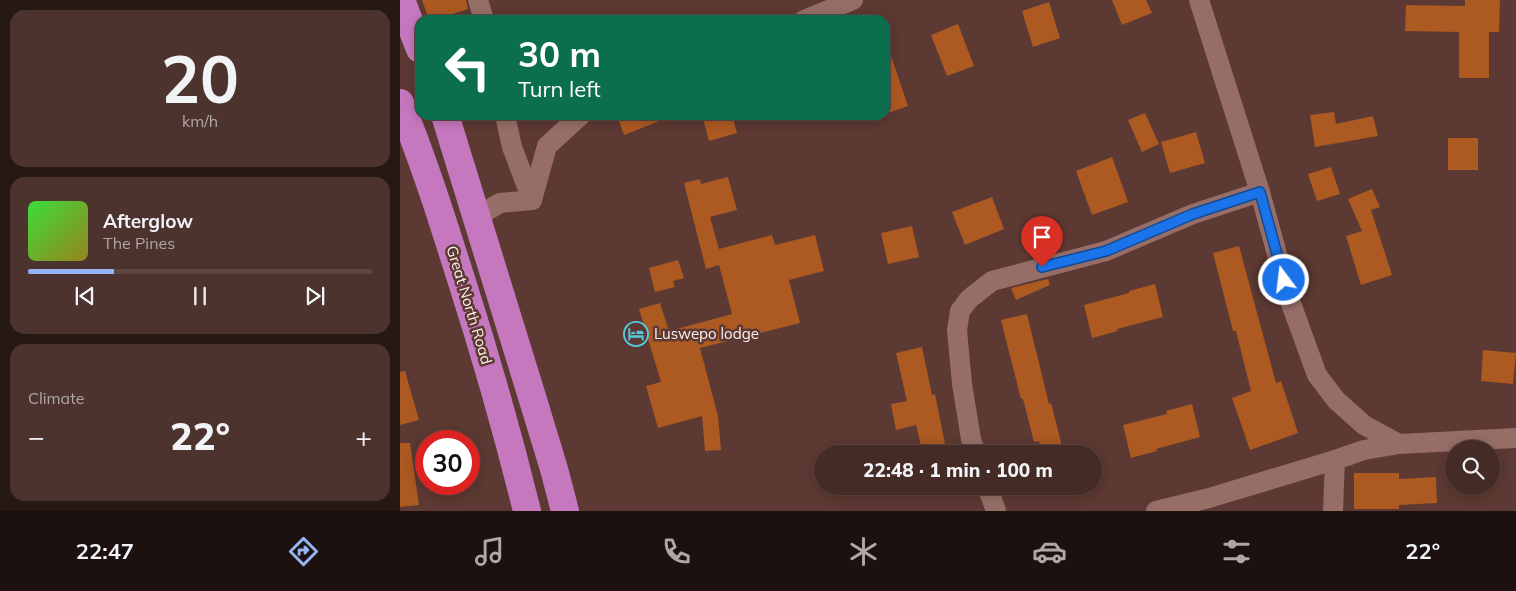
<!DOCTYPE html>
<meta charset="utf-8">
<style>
:root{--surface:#452b26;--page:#4c332e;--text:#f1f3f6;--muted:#b0a7a7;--line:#5d4743;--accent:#95b2f1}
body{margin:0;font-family:Mulish,sans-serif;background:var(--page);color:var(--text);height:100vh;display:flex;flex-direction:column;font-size:19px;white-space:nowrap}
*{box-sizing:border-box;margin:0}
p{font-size:16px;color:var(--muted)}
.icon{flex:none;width:28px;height:28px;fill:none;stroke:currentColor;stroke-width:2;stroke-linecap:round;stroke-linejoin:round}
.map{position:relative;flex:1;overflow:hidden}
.sheet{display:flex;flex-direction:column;gap:10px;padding:10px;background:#261815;width:400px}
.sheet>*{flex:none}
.guide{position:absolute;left:15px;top:15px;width:475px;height:105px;border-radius:15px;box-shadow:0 2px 12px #0003,0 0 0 1px var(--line);background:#0b6e4f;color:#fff;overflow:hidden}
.fabs{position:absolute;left:1045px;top:440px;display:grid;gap:10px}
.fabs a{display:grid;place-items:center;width:55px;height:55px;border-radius:50%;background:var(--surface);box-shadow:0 2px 12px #0003,0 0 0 1px var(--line);font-size:25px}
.speed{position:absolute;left:15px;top:430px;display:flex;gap:10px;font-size:25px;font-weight:700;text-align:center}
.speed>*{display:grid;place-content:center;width:65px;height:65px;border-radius:50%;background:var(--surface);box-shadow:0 2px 12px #0003,0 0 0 1px var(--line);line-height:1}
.speed .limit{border:8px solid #d22;background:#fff;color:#111}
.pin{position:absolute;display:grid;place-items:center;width:42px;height:42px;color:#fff;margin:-51px -21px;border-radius:50% 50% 50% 0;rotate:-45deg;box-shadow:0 0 5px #0007}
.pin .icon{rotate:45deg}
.me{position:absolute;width:55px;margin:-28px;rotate:345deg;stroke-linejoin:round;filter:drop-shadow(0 0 4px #0008)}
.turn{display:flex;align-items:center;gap:18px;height:105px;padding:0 20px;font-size:22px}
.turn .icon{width:65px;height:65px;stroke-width:2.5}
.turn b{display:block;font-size:35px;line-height:42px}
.big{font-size:38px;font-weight:800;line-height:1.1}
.sheet .card{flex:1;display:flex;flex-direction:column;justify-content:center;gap:8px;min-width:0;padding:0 18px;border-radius:15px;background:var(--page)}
.sheet .dial{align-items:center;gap:0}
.dial b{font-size:65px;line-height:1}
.song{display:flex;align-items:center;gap:15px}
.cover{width:60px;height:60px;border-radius:8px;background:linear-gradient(135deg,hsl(120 70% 55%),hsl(50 70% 35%))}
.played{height:5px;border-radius:2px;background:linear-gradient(90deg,var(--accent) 25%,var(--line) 25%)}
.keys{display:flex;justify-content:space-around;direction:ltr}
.heat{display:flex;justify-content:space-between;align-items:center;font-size:28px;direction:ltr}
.trip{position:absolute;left:414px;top:445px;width:288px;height:50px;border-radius:25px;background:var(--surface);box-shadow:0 2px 12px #0003,0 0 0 1px var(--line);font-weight:800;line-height:50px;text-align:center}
.menu{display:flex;height:80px;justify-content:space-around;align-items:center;background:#1c110f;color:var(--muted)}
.menu .icon{width:35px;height:35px}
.menu .current{color:var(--accent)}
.menu b{font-size:22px;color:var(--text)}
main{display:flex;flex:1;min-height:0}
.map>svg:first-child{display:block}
.building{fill:#ac5922}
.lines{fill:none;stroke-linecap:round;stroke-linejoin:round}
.street{stroke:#966e67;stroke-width:20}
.highway{stroke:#c578be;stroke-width:28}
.route-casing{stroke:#114b97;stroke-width:12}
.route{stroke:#1a73e8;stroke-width:9}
.labels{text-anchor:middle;stroke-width:5;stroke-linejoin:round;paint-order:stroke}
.street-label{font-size:15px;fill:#fef0ed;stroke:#5c3932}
.poi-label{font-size:15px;fill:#fef0ed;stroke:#5c3932;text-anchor:start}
</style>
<main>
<section class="sheet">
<div class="card dial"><b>20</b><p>km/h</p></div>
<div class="card">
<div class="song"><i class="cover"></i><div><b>Afterglow</b><p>The Pines</p></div></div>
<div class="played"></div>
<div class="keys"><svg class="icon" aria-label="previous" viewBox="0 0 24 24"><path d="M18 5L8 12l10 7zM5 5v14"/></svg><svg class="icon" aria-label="pause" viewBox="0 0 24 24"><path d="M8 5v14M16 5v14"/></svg><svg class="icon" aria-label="next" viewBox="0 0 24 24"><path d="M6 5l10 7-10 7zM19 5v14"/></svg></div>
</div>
<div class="card"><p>Climate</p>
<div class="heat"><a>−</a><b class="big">22°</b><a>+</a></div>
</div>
</section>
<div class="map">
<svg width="1116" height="511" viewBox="0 0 1116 511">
<rect width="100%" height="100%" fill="#5c3932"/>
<g class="building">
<polygon points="22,0 66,0 68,9 35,20 29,20"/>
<polygon points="712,0 746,0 752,13 722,25"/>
<polygon points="1065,0 1100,0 1099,32 1089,32 1089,78 1059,78 1059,32 1005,31 1006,5 1065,6"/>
<polygon points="649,2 660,38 633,47 622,11"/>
<polygon points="558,24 574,66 547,76 531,35"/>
<polygon points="485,47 488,47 508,106 485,114"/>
<polygon points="934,112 936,124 973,116 978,136 915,147 910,115"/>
<polygon points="745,113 759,144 742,152 728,120"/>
<polygon points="217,115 272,115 272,116 224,135"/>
<polygon points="302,115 332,115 337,133 309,141"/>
<polygon points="796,132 805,163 770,173 761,142"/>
<rect x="1048" y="138" width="30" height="32"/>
<polygon points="712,157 728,202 692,215 676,171"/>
<polygon points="931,167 940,194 917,201 908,174"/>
<polygon points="328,177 337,210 310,217 319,249 372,235 375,245 415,235 424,271 389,280 400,323 300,348 318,416 321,450 305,451 302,416 258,428 246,386 261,382 239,309 260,303 269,331 332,314 319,265 306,269 284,183 300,179 301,184"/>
<polygon points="972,189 980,207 971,210 992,275 961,285 946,236 962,231 948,199"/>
<polygon points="592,197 604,229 565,245 552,212"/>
<polygon points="512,226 519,257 488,264 481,233"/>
<polygon points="839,246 876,383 881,381 898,433 850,450 832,398 851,391 836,331 833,331 813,253"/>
<polygon points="278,260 284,278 273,281 275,287 255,292 249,268"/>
<polygon points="648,279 650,285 616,300 611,288"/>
<polygon points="755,284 763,317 717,329 718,331 692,338 684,305 729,293 729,291"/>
<polygon points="627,314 649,404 651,403 664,454 642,454 639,441 634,442 623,399 621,399 601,320"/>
<polygon points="522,347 532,395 535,394 547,454 523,454 516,425 496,430 491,404 507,401 496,353"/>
<polygon points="1083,350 1116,353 1113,384 1081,381"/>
<polygon points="5,371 19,420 0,425 0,372"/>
<polygon points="792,404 800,437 756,449 757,451 731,458 723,425 767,414 766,411"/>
<polygon points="0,443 10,443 19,505 0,507"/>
<polygon points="954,473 999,473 999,479 1036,477 1037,503 999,505 999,509 954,509"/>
</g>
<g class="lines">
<g class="street">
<polyline points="78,0 84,20"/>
<polyline points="799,0 860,192 889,298 917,375 936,400 964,425 999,444 1116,438"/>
<polyline points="404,20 453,0"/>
<polyline points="105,115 112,147 132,200"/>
<polyline points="76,217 100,203 132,200 147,146 181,115"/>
<polyline points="576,454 571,439 562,384 557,330 560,311 569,299 592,281 706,251 793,214 860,192"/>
<polyline points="587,486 596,511"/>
<polyline points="756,511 809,498 935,460"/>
<polyline points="933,511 935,460 964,450 999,444"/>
</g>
<g class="highway">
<polyline points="1,0 20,49"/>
<path d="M0 103C24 161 43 222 62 282 86 357 108 434 127 511"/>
<polyline points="45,115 133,400 154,469 165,511"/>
</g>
</g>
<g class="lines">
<defs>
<polyline id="route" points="642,267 706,251 793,214 860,192 884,280"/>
</defs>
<use href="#route" class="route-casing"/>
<use href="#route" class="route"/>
</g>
<defs>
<symbol id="hotel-ring" viewBox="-11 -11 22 22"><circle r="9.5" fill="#5c3932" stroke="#54cade" stroke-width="1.5"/><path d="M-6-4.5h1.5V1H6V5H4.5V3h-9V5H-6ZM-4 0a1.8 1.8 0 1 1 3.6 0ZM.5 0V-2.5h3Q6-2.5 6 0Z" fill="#54cade"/></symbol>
</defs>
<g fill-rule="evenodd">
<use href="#hotel-ring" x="222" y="320" width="28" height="28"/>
</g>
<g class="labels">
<g class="street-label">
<text transform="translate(69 305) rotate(73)" y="5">Great North Road</text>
</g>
<g class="poi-label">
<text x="254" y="339">Luswepo lodge</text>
</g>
</g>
</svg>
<div class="fabs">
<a><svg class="icon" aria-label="search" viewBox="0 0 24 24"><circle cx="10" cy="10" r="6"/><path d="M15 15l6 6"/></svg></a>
</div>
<div class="speed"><div class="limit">30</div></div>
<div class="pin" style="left:642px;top:267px;background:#d93025"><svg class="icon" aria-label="arrive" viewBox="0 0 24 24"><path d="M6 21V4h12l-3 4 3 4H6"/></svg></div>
<svg class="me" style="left:884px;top:280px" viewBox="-20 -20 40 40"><circle r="17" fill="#1a73e8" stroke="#fff" stroke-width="3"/><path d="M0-11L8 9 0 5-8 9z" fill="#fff"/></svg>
<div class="trip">22:48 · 1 min · 100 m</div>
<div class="guide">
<div class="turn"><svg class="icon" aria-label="left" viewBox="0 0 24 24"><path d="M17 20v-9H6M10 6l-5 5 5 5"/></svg><div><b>30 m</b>Turn left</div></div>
</div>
</div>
</main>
<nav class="menu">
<b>22:47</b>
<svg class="icon current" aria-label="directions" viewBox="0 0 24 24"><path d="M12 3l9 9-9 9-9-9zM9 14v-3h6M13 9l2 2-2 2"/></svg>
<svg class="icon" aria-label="music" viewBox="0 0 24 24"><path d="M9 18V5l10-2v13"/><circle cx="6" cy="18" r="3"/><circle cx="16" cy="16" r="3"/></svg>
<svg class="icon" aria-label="phone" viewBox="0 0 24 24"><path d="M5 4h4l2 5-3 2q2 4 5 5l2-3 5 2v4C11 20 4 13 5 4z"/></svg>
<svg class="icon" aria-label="climate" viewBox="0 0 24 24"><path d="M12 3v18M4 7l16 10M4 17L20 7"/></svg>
<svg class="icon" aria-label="car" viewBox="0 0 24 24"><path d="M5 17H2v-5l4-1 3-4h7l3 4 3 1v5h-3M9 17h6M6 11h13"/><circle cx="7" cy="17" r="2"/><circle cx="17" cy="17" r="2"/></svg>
<svg class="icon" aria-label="filters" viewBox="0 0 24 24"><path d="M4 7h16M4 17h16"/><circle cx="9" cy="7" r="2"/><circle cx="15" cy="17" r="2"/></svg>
<b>22°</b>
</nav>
